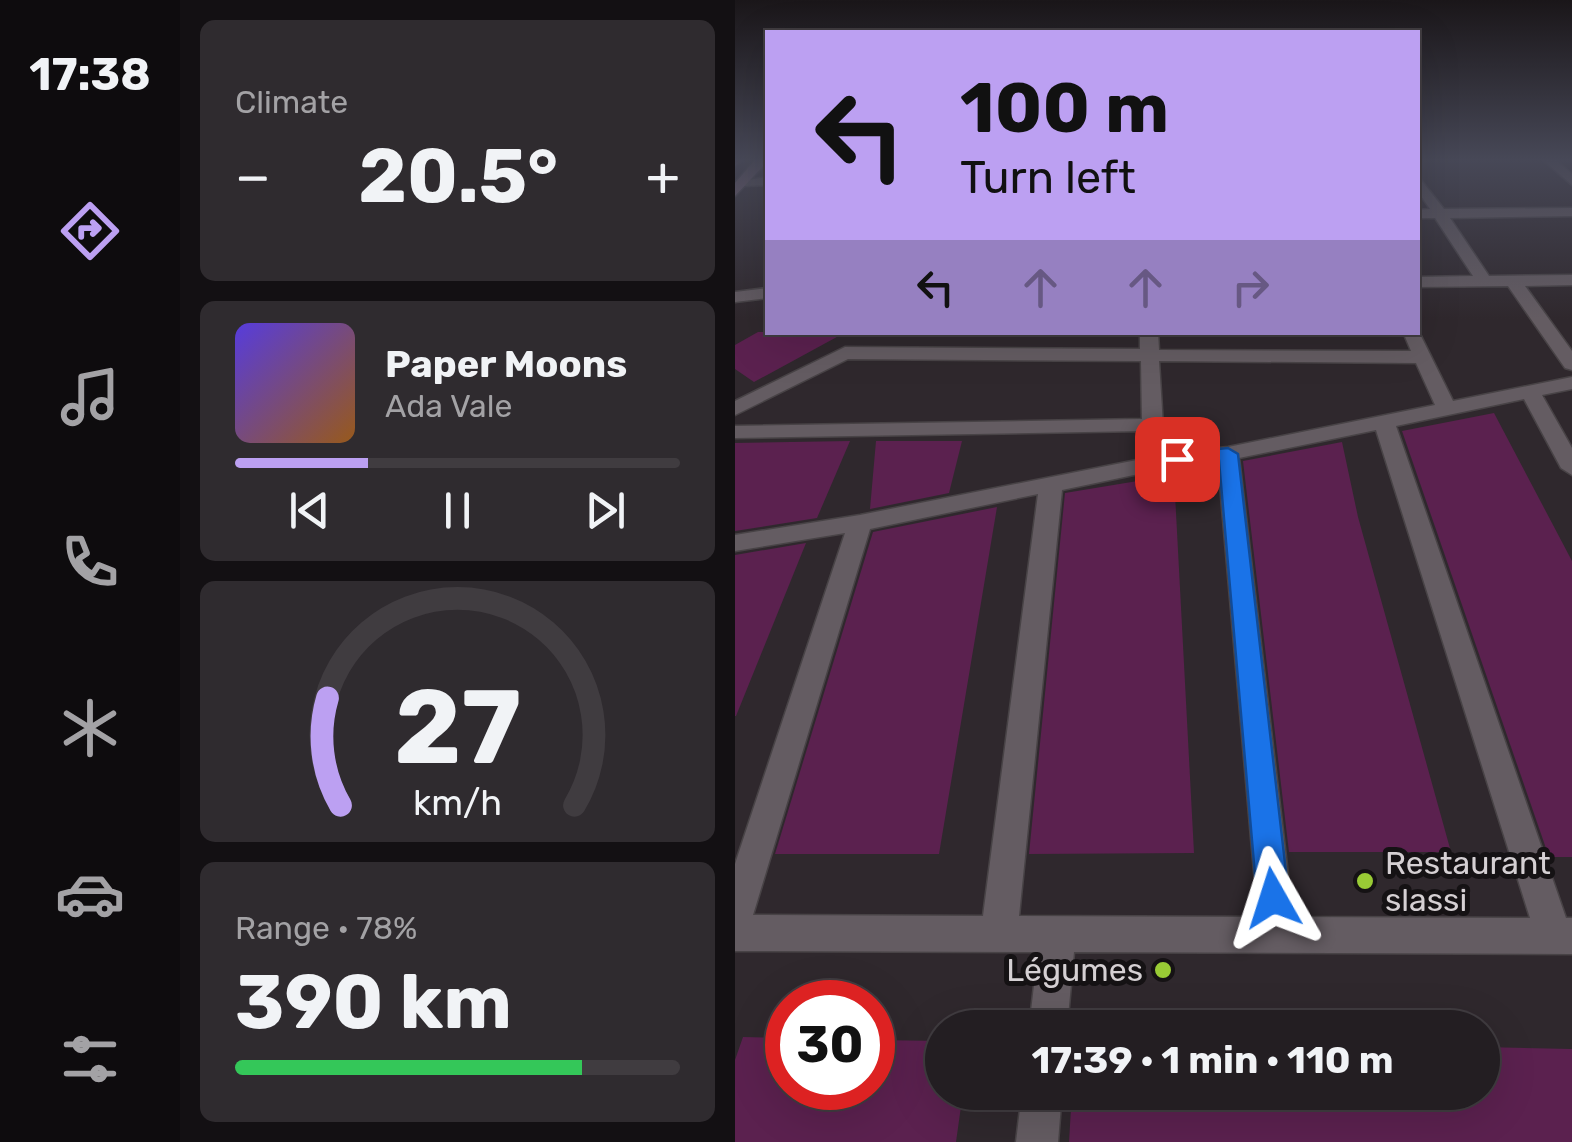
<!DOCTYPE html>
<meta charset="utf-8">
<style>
:root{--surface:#231e22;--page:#2f2b2f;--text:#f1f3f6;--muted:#a3a2a5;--line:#403c40;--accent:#bca0f2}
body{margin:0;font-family:Rubik,sans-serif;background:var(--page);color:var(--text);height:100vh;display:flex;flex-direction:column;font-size:38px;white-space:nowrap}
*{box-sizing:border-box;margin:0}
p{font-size:32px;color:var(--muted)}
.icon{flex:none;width:55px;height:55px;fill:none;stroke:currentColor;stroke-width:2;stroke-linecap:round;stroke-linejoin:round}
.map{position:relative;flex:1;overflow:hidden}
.side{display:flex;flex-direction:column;gap:20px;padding:20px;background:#131013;width:555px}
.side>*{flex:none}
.guide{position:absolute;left:30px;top:30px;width:655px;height:305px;border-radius:0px;box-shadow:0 10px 40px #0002,0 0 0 2px var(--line);background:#bca0f2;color:#111;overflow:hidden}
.speed{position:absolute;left:30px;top:980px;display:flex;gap:20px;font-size:50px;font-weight:700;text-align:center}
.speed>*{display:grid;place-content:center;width:130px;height:130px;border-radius:50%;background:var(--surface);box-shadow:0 10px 40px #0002,0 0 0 2px var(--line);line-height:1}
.speed .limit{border:15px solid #d22;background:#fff;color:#111}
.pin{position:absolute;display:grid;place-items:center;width:85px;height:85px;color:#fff;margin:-42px;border-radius:20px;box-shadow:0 5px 15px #0006}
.me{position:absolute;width:110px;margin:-55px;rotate:354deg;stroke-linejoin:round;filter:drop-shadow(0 0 8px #0008)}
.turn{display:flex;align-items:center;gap:35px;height:210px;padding:0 30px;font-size:45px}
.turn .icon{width:130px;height:130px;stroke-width:2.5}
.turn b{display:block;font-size:70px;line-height:85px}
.lanes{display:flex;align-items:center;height:95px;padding:0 30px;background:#0003;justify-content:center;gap:50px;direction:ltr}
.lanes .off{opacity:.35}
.big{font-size:75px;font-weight:700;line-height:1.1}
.side .tile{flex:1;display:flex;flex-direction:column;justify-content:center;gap:15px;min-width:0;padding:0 35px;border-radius:15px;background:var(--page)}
.side .dial{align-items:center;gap:0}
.dial svg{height:260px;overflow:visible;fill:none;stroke:var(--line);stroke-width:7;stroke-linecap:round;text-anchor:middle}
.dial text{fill:var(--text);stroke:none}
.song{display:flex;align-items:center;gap:30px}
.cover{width:120px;height:120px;border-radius:15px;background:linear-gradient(135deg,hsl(250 70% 55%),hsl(30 70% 35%))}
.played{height:10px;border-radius:5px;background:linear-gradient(90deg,var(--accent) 30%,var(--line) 30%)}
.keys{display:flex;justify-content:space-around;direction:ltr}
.heat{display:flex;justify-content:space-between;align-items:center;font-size:55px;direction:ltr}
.charge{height:15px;border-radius:8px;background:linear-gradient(90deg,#34c759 78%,var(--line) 0)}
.trip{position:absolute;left:190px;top:1010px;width:575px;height:100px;border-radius:50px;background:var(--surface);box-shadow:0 10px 40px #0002,0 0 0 2px var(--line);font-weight:700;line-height:100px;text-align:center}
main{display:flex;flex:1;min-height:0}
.dock{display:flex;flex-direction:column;width:180px;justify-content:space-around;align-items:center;background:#0e0c0e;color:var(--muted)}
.dock .icon{width:70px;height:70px}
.dock .on{color:var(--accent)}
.dock b{font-size:45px;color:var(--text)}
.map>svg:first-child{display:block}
.building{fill:#5b214f}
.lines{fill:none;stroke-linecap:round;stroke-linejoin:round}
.street-casing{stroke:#484346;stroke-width:3}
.secondary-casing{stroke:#484346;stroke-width:3}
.street{fill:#645c62;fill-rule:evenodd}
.secondary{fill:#876b80;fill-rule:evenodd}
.route{fill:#1a73e8;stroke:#114b97;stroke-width:2.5}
.poi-dot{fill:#99cb35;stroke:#151214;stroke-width:4}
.labels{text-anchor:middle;stroke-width:10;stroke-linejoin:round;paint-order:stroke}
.near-poi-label{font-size:32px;fill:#d5d0d3;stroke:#151214;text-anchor:start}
</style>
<main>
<nav class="dock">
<b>17:38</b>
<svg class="icon on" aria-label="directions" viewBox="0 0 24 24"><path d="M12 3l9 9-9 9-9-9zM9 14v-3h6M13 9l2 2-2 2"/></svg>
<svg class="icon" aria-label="music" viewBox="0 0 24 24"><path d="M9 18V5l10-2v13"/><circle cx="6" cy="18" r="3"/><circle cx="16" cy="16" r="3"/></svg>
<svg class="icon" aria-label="phone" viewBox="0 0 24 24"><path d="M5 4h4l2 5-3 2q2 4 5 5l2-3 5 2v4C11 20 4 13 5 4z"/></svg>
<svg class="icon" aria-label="climate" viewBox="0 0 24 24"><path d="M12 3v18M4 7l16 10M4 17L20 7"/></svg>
<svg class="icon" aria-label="car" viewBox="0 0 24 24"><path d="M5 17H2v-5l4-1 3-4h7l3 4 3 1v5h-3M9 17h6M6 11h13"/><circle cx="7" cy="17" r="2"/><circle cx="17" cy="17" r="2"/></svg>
<svg class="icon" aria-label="filters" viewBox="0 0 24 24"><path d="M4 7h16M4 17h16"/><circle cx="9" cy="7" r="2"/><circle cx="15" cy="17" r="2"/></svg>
</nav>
<section class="side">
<div class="tile"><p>Climate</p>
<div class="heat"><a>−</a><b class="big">20.5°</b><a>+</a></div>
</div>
<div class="tile">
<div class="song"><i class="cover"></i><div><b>Paper Moons</b><p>Ada Vale</p></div></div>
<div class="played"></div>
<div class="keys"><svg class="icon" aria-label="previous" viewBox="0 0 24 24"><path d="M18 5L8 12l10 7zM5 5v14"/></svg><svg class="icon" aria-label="pause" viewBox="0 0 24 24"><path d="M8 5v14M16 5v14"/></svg><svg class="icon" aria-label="next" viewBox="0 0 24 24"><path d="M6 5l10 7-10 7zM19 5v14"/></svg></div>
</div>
<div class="tile dial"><svg viewBox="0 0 100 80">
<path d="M14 69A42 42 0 1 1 86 69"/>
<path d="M14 69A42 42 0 0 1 10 36" stroke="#bca0f2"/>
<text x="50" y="56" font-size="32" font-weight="700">27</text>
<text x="50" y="72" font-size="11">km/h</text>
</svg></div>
<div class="tile"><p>Range · 78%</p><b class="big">390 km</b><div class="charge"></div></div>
</section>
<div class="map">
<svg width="837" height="1142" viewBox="0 0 837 1142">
<rect width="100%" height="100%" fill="#2f282d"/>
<g class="building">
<polygon points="23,332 111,332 19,382 0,369 0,345"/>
<polygon points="759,413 837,561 837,857 814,857 667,431"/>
<polygon points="115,441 82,518 0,531 0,443"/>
<polygon points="141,441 227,441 214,493 135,509"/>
<polygon points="607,442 623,517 716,852 554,852 508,461"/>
<polygon points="439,475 459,853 294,854 330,493"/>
<polygon points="262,507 204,854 40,854 138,532"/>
<polygon points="71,543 1,716 0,716 0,555"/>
<polygon points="8,1037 52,1038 52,1088 138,1088 138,1040 208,1041 208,1092 228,1092 221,1142 0,1142 0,1060"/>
<polygon points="748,1047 837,1049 837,1142 334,1142 337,1092 748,1092"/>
</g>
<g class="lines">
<defs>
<g id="street">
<polygon points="807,159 820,159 837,174 837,185"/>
<polygon points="682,175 709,209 837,208 837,216 715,218 754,276 837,275 837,285 790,286 837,351 837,370 830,368 773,286 682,287 682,277 738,276 700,218 682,218 682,210 695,209 682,190"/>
<polygon points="32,177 32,185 8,186 1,182"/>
<polygon points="32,288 32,298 0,302 0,292"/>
<path d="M682 328 718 401 837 377V389L807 395 837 448V475L826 468 789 399 661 426 831 918H837V954L339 952 332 1028H294L303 952 0 951V864L110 533 0 551V535L125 515 442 452 493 447 700 405 681 363 424 361 429 442 418 448 407 442V431L0 438V426L407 419 406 361 113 359 0 415V401L110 347 405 349V332H423L424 350 676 351 668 332H682ZM641 430 795 918 558 917 504 458ZM483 462 523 917 284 916 327 490 442 466ZM303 494 248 916 18 915 135 529Z"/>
<polygon points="287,1092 327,1092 323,1142 281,1142"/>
</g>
<g id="secondary">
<polygon points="0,159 9,159 0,166"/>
<polygon points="21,159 32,162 0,196 0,183"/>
</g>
</defs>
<use href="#street" class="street-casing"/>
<use href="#secondary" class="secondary-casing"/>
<use href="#street" class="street"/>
<use href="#secondary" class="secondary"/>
</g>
<linearGradient id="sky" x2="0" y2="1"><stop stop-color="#1a1619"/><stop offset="0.5" stop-color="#474857"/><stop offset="1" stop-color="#474857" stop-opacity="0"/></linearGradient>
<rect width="837" height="319" fill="url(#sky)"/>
<polygon class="route" points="493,448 503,454 554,898 549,909 538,914 527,909 522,898 484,461 442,465 432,459 442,453"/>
<g class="poi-dot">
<circle cx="630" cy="881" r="10"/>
<circle cx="428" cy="970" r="10"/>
</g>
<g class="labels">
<g class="near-poi-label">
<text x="650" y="874">Restaurant<tspan x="650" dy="37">slassi</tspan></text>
<text x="408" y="981" text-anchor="end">Légumes</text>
</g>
</g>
</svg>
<div class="speed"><div class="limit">30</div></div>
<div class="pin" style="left:442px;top:459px;background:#d93025"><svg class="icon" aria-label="arrive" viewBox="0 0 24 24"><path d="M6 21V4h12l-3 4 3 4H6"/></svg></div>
<svg class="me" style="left:538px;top:898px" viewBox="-20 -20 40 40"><path d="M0-17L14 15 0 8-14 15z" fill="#1a73e8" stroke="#fff" stroke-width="4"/></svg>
<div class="trip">17:39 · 1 min · 110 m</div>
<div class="guide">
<div class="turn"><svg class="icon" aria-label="left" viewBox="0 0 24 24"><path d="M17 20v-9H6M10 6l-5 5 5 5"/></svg><div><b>100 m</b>Turn left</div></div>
<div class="lanes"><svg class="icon" aria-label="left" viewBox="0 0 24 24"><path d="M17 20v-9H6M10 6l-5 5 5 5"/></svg><svg class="icon off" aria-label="ahead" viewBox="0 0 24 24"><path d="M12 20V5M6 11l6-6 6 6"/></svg><svg class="icon off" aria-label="ahead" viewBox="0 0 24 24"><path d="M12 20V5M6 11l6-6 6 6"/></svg><svg class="icon off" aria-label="right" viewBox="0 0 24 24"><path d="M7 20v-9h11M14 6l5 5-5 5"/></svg></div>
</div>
</div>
</main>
